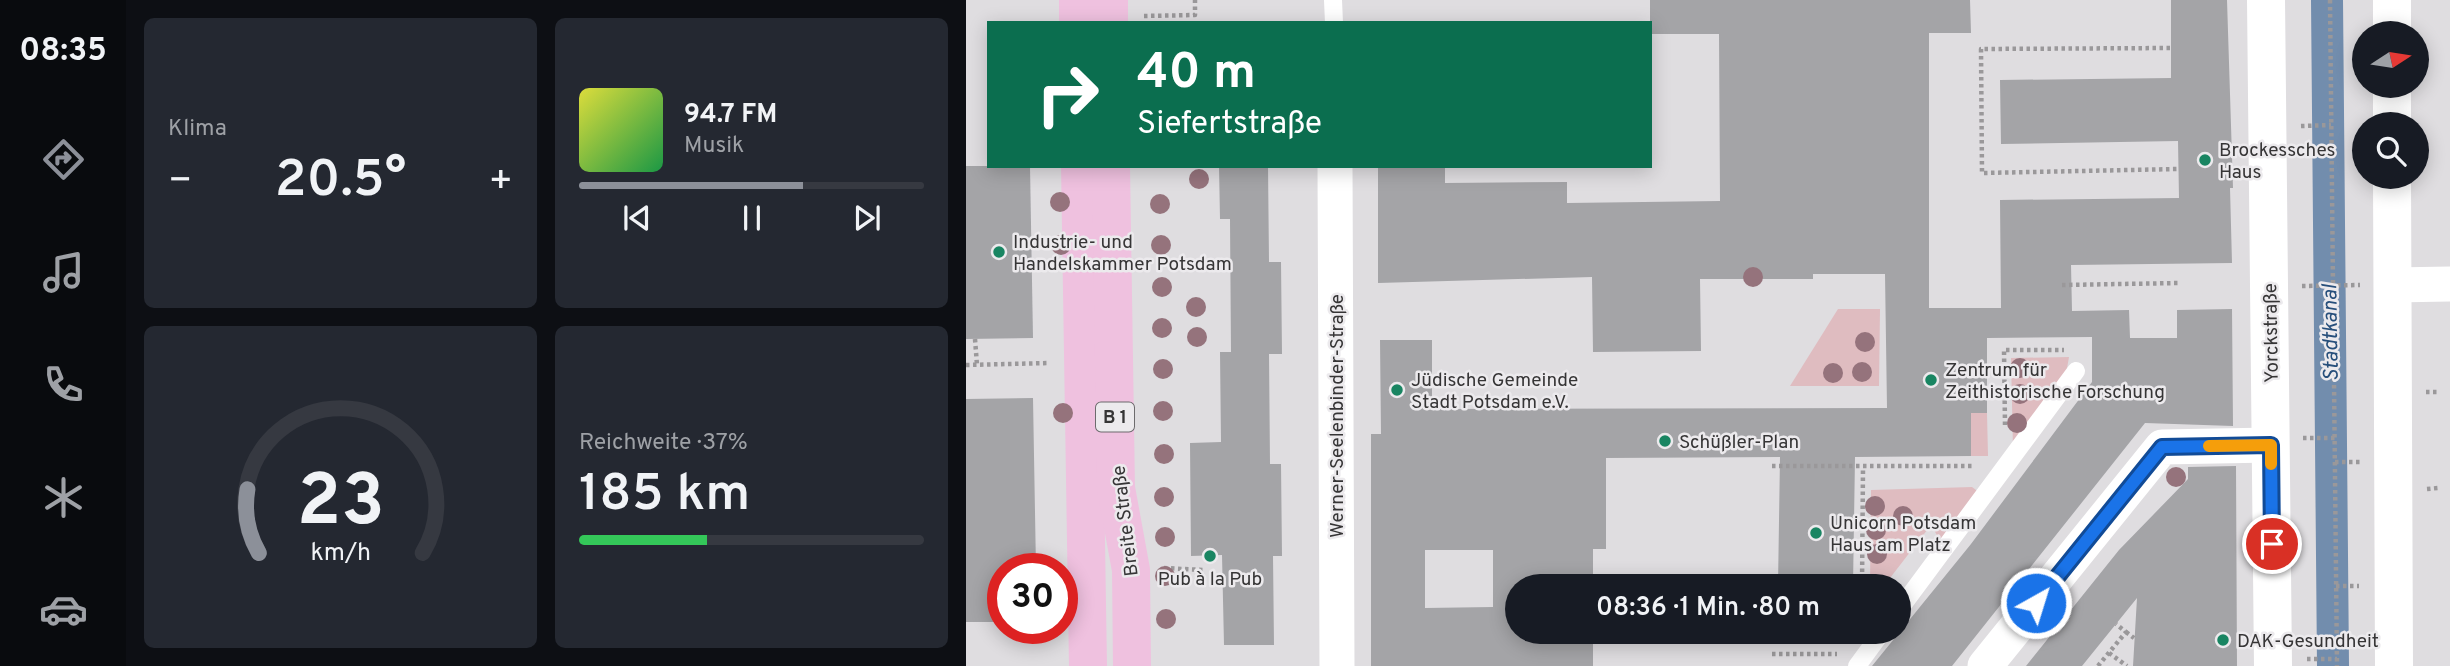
<!DOCTYPE html>
<html lang="de">
<meta charset="utf-8">
<style>
:root{--surface:#171b24;--page:#242831;--text:#f1f3f6;--muted:#9ea1a6;--line:#363941;--accent:#8c9099}
body{margin:0;font-family:Overpass,sans-serif;background:var(--page);color:var(--text);height:100vh;display:flex;flex-direction:column;font-size:26px;white-space:nowrap}
*{box-sizing:border-box;margin:0}
p{font-size:23px;color:var(--muted)}
.icon{flex:none;width:38px;height:38px;fill:none;stroke:currentColor;stroke-width:2;stroke-linecap:round;stroke-linejoin:round}
.map{position:relative;flex:1;overflow:hidden}
.drawer{display:flex;flex-direction:column;gap:18px;padding:18px;background:#0d0f14;width:840px}
.drawer>*{flex:none}
.guide{position:absolute;left:21px;top:21px;width:665px;height:147px;border-radius:0px;box-shadow:0 4px 18px #0003;background:#0b6e4f;color:#fff;overflow:hidden}
.needle{width:46px;rotate:78deg}
.buttons{position:absolute;left:1386px;top:21px;display:grid;gap:14px}
.buttons a{display:grid;place-items:center;width:77px;height:77px;border-radius:50%;background:var(--surface);box-shadow:0 4px 18px #0003;font-size:35px}
.speed{position:absolute;left:21px;top:553px;display:flex;gap:14px;font-size:35px;font-weight:700;text-align:center}
.speed>*{display:grid;place-content:center;width:91px;height:91px;border-radius:50%;background:var(--surface);box-shadow:0 4px 18px #0003;line-height:1}
.speed .limit{border:10px solid #d22;background:#fff;color:#111}
.pin{position:absolute;display:grid;place-items:center;width:60px;height:60px;color:#fff;margin:-30px;border:4px solid #fff;border-radius:50%;box-shadow:0 2px 7px #0007}
.me{position:absolute;width:77px;margin:-38px;rotate:39deg;stroke-linejoin:round;filter:drop-shadow(0 0 5px #0008)}
.turn{display:flex;align-items:center;gap:24px;height:147px;padding:0 35px;font-size:32px}
.turn .icon{width:91px;height:91px;stroke-width:2.5}
.turn b{display:block;font-size:49px;line-height:60px}
.big{font-size:52px;font-weight:600;line-height:1.1}
.drawer .widget{flex:1;display:flex;flex-direction:column;justify-content:center;gap:10px;min-width:0;padding:0 24px;border-radius:10px;background:var(--page)}
.drawer .dial{align-items:center;gap:0}
.dial svg{height:182px;overflow:visible;fill:none;stroke:var(--line);stroke-width:7;stroke-linecap:round;text-anchor:middle}
.dial text{fill:var(--text);stroke:none}
.song{display:flex;align-items:center;gap:21px}
.cover{width:84px;height:84px;border-radius:10px;background:linear-gradient(135deg,hsl(60 70% 55%),hsl(140 70% 35%))}
.played{height:7px;border-radius:4px;background:linear-gradient(90deg,var(--accent) 65%,var(--line) 65%)}
.keys{display:flex;justify-content:space-around;direction:ltr}
.heat{display:flex;justify-content:space-between;align-items:center;font-size:38px;direction:ltr}
.charge{height:10px;border-radius:5px;background:linear-gradient(90deg,#34c759 37%,var(--line) 0)}
.drawer .tiles{flex:1;display:grid;gap:18px;grid-template-columns:repeat(2,1fr)}
.trip{position:absolute;left:539px;top:574px;width:406px;height:70px;border-radius:35px;background:var(--surface);box-shadow:0 4px 18px #0003;font-weight:600;line-height:70px;text-align:center}
main{display:flex;flex:1;min-height:0}
.dock{display:flex;flex-direction:column;width:126px;justify-content:space-around;align-items:center;background:#090b0e;color:var(--muted)}
.dock .icon{width:49px;height:49px}
.dock .selected{color:var(--accent)}
.dock b{font-size:32px;color:var(--text)}
.map>svg:first-child{display:block}
.green{fill:#dfbcc0}
.lines{fill:none;stroke-linecap:round;stroke-linejoin:round}
.canal{stroke:#728dad;stroke-width:32}
.building{fill:#a4a4a7;fill-rule:evenodd}
.path{stroke:#9a989a;stroke-width:4.5;stroke-dasharray:3.5 3.5;stroke-linecap:butt}
.service{stroke:#fff;stroke-width:18}
.minor{stroke:#fff;stroke-width:35}
.tertiary{stroke:#fff;stroke-width:38}
.primary{stroke:#efc1df;stroke-width:38}
.tree{fill:#95737c}
.route-casing{stroke:#114b97;stroke-width:18}
.route{stroke:#1a73e8;stroke-width:12}
.slow{stroke:#f59e0b;stroke-width:12}
.poi-dot{fill:#198562;stroke:#eceaed;stroke-width:2.5}
.labels{text-anchor:middle;stroke-width:5;stroke-linejoin:round;paint-order:stroke}
.shield{fill:#eceaed;stroke:#6d6b6d;stroke-width:2}
.shield-label{font-size:18px;font-weight:bold;fill:#363536}
.poi-label{font-size:19px;fill:#363536;stroke:#eceaed;text-anchor:start}
.street-label{font-size:19px;fill:#363536;stroke:#eceaed}
.water-label{font-size:21px;font-style:italic;fill:#274f7b;stroke:#eceaed}
</style>
<main>
<nav class="dock">
<b>08:35</b>
<svg class="icon selected" aria-label="directions" viewBox="0 0 24 24"><path d="M12 3l9 9-9 9-9-9zM9 14v-3h6M13 9l2 2-2 2"/></svg>
<svg class="icon" aria-label="music" viewBox="0 0 24 24"><path d="M9 18V5l10-2v13"/><circle cx="6" cy="18" r="3"/><circle cx="16" cy="16" r="3"/></svg>
<svg class="icon" aria-label="phone" viewBox="0 0 24 24"><path d="M5 4h4l2 5-3 2q2 4 5 5l2-3 5 2v4C11 20 4 13 5 4z"/></svg>
<svg class="icon" aria-label="climate" viewBox="0 0 24 24"><path d="M12 3v18M4 7l16 10M4 17L20 7"/></svg>
<svg class="icon" aria-label="car" viewBox="0 0 24 24"><path d="M5 17H2v-5l4-1 3-4h7l3 4 3 1v5h-3M9 17h6M6 11h13"/><circle cx="7" cy="17" r="2"/><circle cx="17" cy="17" r="2"/></svg>
</nav>
<section class="drawer">
<div class="tiles">
<div class="widget"><p>Klima</p>
<div class="heat"><a>−</a><b class="big">20.5°</b><a>+</a></div>
</div>
<div class="widget">
<div class="song"><i class="cover"></i><div><b>94.7 FM</b><p>Musik</p></div></div>
<div class="played"></div>
<div class="keys"><svg class="icon" aria-label="previous" viewBox="0 0 24 24"><path d="M18 5L8 12l10 7zM5 5v14"/></svg><svg class="icon" aria-label="pause" viewBox="0 0 24 24"><path d="M8 5v14M16 5v14"/></svg><svg class="icon" aria-label="next" viewBox="0 0 24 24"><path d="M6 5l10 7-10 7zM19 5v14"/></svg></div>
</div>
<div class="widget dial"><svg viewBox="0 0 100 80">
<path d="M14 69A42 42 0 1 1 86 69"/>
<path d="M14 69A42 42 0 0 1 9 41" stroke="#8c9099"/>
<text x="50" y="56" font-size="32" font-weight="700">23</text>
<text x="50" y="72" font-size="11">km/h</text>
</svg></div>
<div class="widget"><p>Reichweite · 37%</p><b class="big">185 km</b><div class="charge"></div></div>
</div>
</section>
<div class="map">
<svg width="1484" height="666" viewBox="0 0 1484 666">
<rect width="100%" height="100%" fill="#dfdde0"/>
<g class="green">
<polygon points="872,309 914,309 913,386 824,386"/>
<polygon points="1103,357 1100,374 1047,449 1045,358"/>
<polygon points="1005,413 1021,413 1022,456 1005,456"/>
<polygon points="1006,487 1014,493 975,542 965,525 924,578 927,586 904,586 905,490"/>
</g>
<g class="lines">
<polyline class="canal" points="1361,0 1367,666"/>
</g>
<g class="building">
<path d="M684 0H1004L1005 33H963V308H1035L1034 200 1213 198 1212 141 1035 144 1034 80 1205 78V0H1261L1267 188H1264L1266 263 1105 265 1106 311 1163 310 1164 338H1211V310L1266 309 1267 426 1179 423 986 666H906L1005 544 1126 382V337L1021 338V413H1005V456L889 457 887 586H812L814 457 640 458V549H627V586H551V632H627V666H405V434H415L414 340H466V409L921 408 919 274H847V279H734L735 351 627 352 626 277 412 283V166H479V183L601 182V203L754 201 753 34H684ZM459 550H527V607L459 608Z"/>
<polygon points="0,166 64,166 67,338 0,339"/>
<polygon points="253,166 302,166 303,262 315,262 316,354 303,354 304,464 315,464 316,556 307,556 308,645 258,645 256,555 225,556 224,443 255,442 254,352 265,352 264,219 254,219"/>
<polygon points="67,398 70,569 37,569 37,622 0,622 0,399"/>
<polygon points="1270,466 1271,666 1167,666 1171,598 1116,666 1060,666 1153,550 1222,479 1222,467"/>
</g>
<g class="lines">
<g class="path">
<polyline points="1364,0 1371,666"/>
<polyline points="178,16 229,15 229,0"/>
<polyline points="1204,48 1015,49 1016,173 1213,169"/>
<polyline points="1335,126 1365,125"/>
<polyline points="1096,285 1214,283"/>
<polyline points="1336,286 1394,285"/>
<polyline points="9,339 11,365"/>
<polyline points="0,365 83,363"/>
<polyline points="1460,392 1472,392"/>
<polyline points="1039,425 1038,350 1098,350"/>
<polyline points="1337,438 1369,438"/>
<polyline points="1369,462 1395,462"/>
<polyline points="806,466 1008,466"/>
<polyline points="1461,489 1472,488"/>
<polyline points="198,568 237,570"/>
<polyline points="896,586 897,468"/>
<polyline points="1370,586 1393,586"/>
<polyline points="1160,632 1168,638"/>
<polyline points="1143,653 1161,666"/>
<polyline points="806,654 871,654"/>
<polyline points="1341,659 1371,659"/>
<polyline points="1132,666 1160,632 1150,624"/>
</g>
<g class="service">
<polyline points="367,0 368,23"/>
<polyline points="933,610 1110,371"/>
<polyline points="891,666 916,632"/>
</g>
<g class="minor">
<polyline points="369,166 371,666"/>
<polyline points="1427,285 1484,284"/>
<polyline points="1019,666 1196,447 1305,445"/>
</g>
<g class="tertiary">
<polyline points="1300,0 1307,666"/>
<polyline points="1426,0 1426,33"/>
<polyline points="1426,86 1426,124"/>
<polyline points="1426,177 1428,666"/>
</g>
<g class="primary">
<polyline points="112,0 112,23"/>
<polyline points="143,0 143,23"/>
<polyline points="114,166 122,666"/>
<polyline points="145,166 150,488 165,570 166,666"/>
</g>
</g>
<g class="tree">
<circle cx="233" cy="179" r="10"/>
<circle cx="94" cy="202" r="10"/>
<circle cx="194" cy="204" r="10"/>
<circle cx="95" cy="245" r="10"/>
<circle cx="195" cy="245" r="10"/>
<circle cx="787" cy="277" r="10"/>
<circle cx="196" cy="287" r="10"/>
<circle cx="230" cy="307" r="10"/>
<circle cx="196" cy="328" r="10"/>
<circle cx="231" cy="337" r="10"/>
<circle cx="899" cy="342" r="10"/>
<circle cx="1054" cy="368" r="10"/>
<circle cx="197" cy="369" r="10"/>
<circle cx="896" cy="372" r="10"/>
<circle cx="867" cy="373" r="10"/>
<circle cx="1054" cy="394" r="10"/>
<circle cx="197" cy="411" r="10"/>
<circle cx="97" cy="413" r="10"/>
<circle cx="1051" cy="423" r="10"/>
<circle cx="198" cy="454" r="10"/>
<circle cx="1210" cy="477" r="10"/>
<circle cx="198" cy="497" r="10"/>
<circle cx="909" cy="506" r="10"/>
<circle cx="937" cy="516" r="10"/>
<circle cx="910" cy="530" r="10"/>
<circle cx="199" cy="537" r="10"/>
<circle cx="911" cy="554" r="10"/>
<circle cx="199" cy="576" r="10"/>
<circle cx="200" cy="619" r="10"/>
</g>
<g class="lines">
<defs>
<polyline id="route" points="1070,603 1196,447 1305,445 1306,544"/>
</defs>
<use href="#route" class="route-casing"/>
<use href="#route" class="route"/>
<polyline class="slow" points="1243,446 1305,445 1305,464"/>
</g>
<g class="poi-dot">
<circle cx="1239" cy="160" r="7"/>
<circle cx="33" cy="252" r="7"/>
<circle cx="965" cy="380" r="7"/>
<circle cx="431" cy="390" r="7"/>
<circle cx="699" cy="441" r="7"/>
<circle cx="850" cy="533" r="7"/>
<circle cx="244" cy="556" r="7"/>
<circle cx="1257" cy="640" r="7"/>
</g>
<g class="labels">
<rect class="shield" x="130" y="402.5" width="38" height="29" rx="5"/>
<g class="shield-label">
<text x="149" y="423">B 1</text>
</g>
<g class="poi-label">
<text x="1253" y="156">Brockessches<tspan x="1253" dy="22">Haus</tspan></text>
<text x="47" y="248">Industrie- und<tspan x="47" dy="22">Handelskammer Potsdam</tspan></text>
<text x="979" y="376">Zentrum für<tspan x="979" dy="22">Zeithistorische Forschung</tspan></text>
<text x="445" y="386">Jüdische Gemeinde<tspan x="445" dy="22">Stadt Potsdam e.V.</tspan></text>
<text x="713" y="448">Schüßler-Plan</text>
<text x="864" y="529">Unicorn Potsdam<tspan x="864" dy="22">Haus am Platz</tspan></text>
<text x="244" y="585" text-anchor="middle">Pub à la Pub</text>
<text x="1271" y="647">DAK-Gesundheit</text>
</g>
<g class="street-label">
<text transform="translate(1304 333) rotate(-91)" y="7">Yorckstraße</text>
<text transform="translate(370 416) rotate(-90)" y="7">Werner-Seelenbinder-Straße</text>
<text transform="translate(158 521) rotate(-97)" y="7">Breite Straße</text>
</g>
<g class="water-label">
<text transform="translate(1364 333) rotate(-91)" y="7">Stadtkanal</text>
</g>
</g>
</svg>
<div class="buttons">
<a><svg class="needle" viewBox="-14 -14 28 28"><path d="M0-13l5 13h-10z" fill="#e53935"/><path d="M0 13l5-13h-10z" fill="#9ea1a6"/></svg></a>
<a><svg class="icon" aria-label="search" viewBox="0 0 24 24"><circle cx="10" cy="10" r="6"/><path d="M15 15l6 6"/></svg></a>
</div>
<div class="speed"><div class="limit">30</div></div>
<div class="pin" style="left:1306px;top:544px;background:#d93025"><svg class="icon" aria-label="arrive" viewBox="0 0 24 24"><path d="M6 21V4h12l-3 4 3 4H6"/></svg></div>
<svg class="me" style="left:1070px;top:603px" viewBox="-20 -20 40 40"><circle r="17" fill="#1a73e8" stroke="#fff" stroke-width="3"/><path d="M0-11L8 9 0 5-8 9z" fill="#fff"/></svg>
<div class="trip">08:36 · 1 Min. · 80 m</div>
<div class="guide">
<div class="turn"><svg class="icon" aria-label="right" viewBox="0 0 24 24"><path d="M7 20v-9h11M14 6l5 5-5 5"/></svg><div><b>40 m</b>Siefertstraße</div></div>
</div>
</div>
</main>
